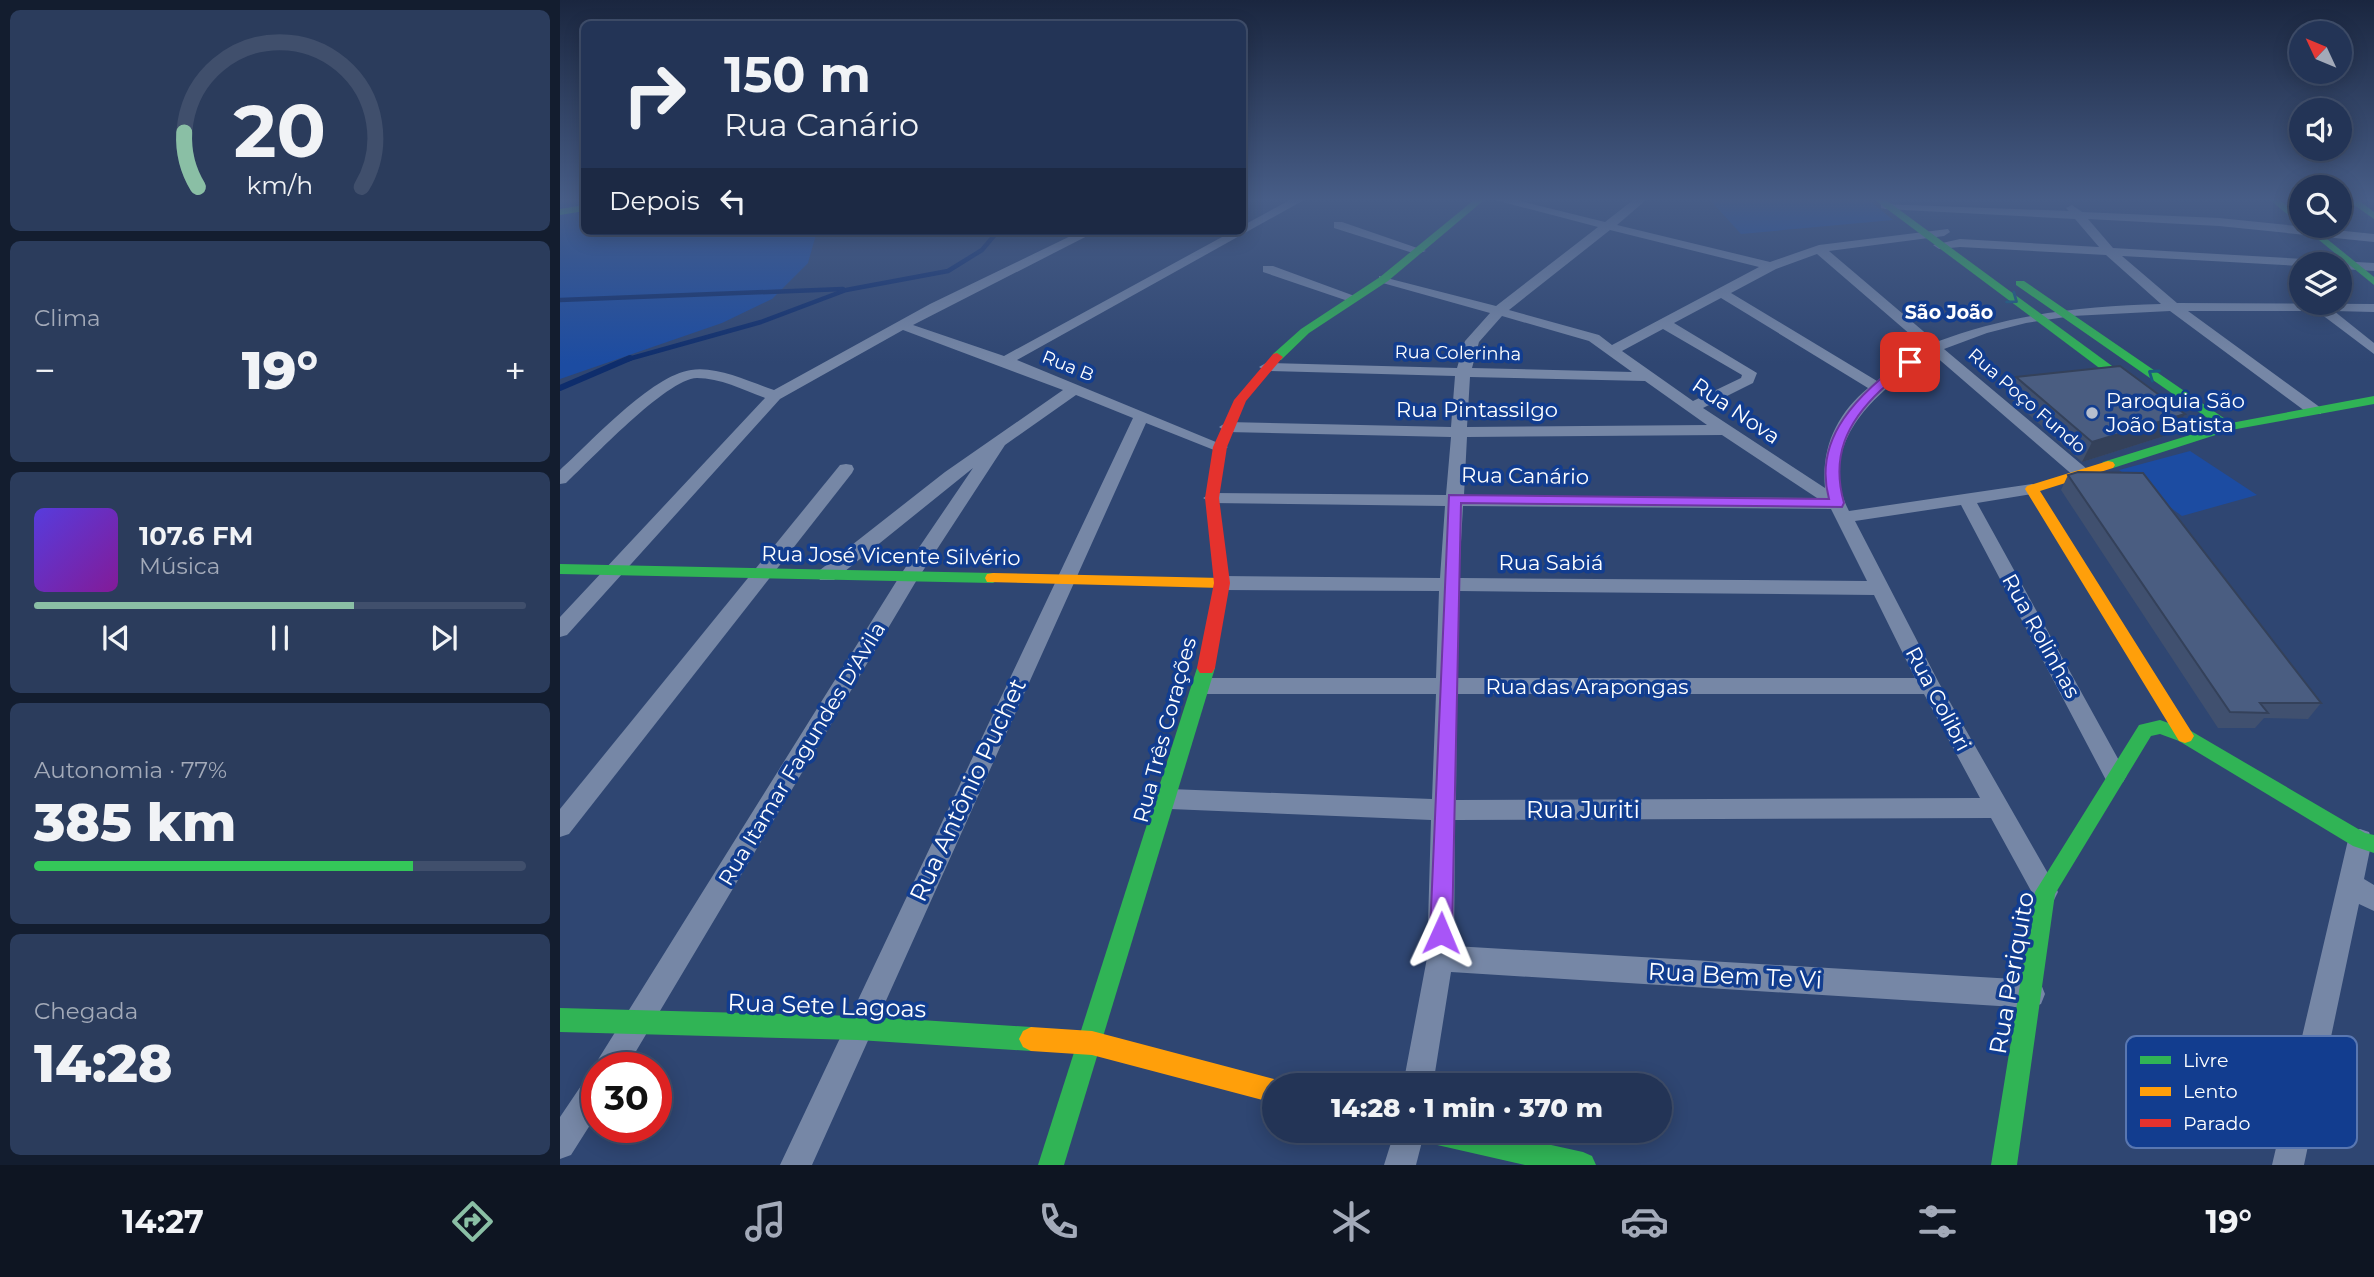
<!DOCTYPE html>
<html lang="pt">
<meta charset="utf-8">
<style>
:root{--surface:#233456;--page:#2b3c5c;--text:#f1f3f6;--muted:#a3aab9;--line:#404f6c;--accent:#8abfa5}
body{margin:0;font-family:Montserrat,sans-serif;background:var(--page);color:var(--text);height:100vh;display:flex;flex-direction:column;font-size:26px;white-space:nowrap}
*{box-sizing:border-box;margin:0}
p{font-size:23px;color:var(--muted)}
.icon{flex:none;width:38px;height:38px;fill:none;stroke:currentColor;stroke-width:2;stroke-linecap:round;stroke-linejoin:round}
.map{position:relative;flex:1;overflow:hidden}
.details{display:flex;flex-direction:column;gap:10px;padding:10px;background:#131d2f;width:560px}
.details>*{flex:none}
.guide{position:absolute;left:21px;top:21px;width:665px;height:214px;border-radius:10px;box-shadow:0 4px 18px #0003,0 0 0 2px var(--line);background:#233456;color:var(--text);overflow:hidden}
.needle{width:46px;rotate:314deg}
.buttons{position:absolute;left:1729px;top:21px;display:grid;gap:14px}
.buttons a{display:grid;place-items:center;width:63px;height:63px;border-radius:50%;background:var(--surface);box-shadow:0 4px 18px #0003,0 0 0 2px var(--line);font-size:35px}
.speed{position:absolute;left:21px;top:1052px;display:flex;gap:14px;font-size:35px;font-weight:700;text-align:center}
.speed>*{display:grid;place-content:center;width:91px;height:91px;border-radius:50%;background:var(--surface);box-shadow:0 4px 18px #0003,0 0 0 2px var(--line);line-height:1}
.speed .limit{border:10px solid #d22;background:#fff;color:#111}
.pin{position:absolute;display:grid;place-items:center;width:60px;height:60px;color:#fff;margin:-30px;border-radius:14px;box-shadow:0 4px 10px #0006}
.me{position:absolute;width:77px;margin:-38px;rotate:1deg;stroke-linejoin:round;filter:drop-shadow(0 0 5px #0008)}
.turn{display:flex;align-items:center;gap:24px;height:147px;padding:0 28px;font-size:32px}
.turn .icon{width:91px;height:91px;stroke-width:2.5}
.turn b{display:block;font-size:49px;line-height:60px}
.then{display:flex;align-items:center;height:66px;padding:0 28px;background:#0003;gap:14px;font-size:26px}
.big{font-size:52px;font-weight:800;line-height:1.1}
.details .widget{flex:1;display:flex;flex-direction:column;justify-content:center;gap:10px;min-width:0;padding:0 24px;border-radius:10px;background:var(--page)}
.details .dial{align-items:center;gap:0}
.dial svg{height:182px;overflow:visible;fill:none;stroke:var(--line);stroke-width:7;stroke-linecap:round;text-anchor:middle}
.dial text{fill:var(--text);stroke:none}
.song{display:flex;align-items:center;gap:21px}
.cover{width:84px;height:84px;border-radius:10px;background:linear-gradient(135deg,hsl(250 70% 55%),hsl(290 70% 35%))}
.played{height:7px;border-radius:4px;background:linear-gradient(90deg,var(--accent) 65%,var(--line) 65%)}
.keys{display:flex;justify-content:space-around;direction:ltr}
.heat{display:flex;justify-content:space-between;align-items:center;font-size:38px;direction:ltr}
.charge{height:10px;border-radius:5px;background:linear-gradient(90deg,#34c759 77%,var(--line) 0)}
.trip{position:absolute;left:702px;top:1073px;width:410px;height:70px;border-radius:35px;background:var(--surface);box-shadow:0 4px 18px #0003,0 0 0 2px var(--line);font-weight:800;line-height:70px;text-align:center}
.dock{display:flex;height:112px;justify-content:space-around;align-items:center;background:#0e1522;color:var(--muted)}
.dock .icon{width:49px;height:49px}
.dock .selected{color:var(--accent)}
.dock b{font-size:32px;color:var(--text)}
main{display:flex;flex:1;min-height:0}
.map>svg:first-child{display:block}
.green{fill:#1c4ca2}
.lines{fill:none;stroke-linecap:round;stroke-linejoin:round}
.stream-far1{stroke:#0e2d6c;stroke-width:4.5}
.stream{stroke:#0e2d6c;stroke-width:6}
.street{fill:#7687a6;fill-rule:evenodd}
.fast{fill:#30b455;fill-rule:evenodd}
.slow{fill:#ff9f0a;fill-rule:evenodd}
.jam{fill:#e5322d;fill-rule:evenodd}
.wall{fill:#40506f}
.shaded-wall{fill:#34415a}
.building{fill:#4a5d81;stroke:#34415a;stroke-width:2}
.oneway{stroke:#1a5b80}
.route{fill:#a855f7;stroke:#6d37a1;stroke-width:2}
.poi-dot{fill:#b6bece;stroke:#123d8f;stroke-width:2.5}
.labels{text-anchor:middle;stroke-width:7;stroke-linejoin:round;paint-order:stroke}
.far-street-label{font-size:18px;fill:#fff;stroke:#123d8f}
.far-neighbourhood-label{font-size:19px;font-weight:bold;fill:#fff;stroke:#123d8f}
.poi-label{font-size:21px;fill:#fff;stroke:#123d8f;text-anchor:start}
.street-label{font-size:21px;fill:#fff;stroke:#123d8f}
.near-street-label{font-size:24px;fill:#fff;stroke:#123d8f}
.key{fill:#123d8f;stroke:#5977b1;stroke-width:2}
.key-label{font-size:19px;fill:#fff}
</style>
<main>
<section class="details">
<div class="widget dial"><svg viewBox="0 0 100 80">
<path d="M14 69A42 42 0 1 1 86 69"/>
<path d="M14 69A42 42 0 0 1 8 45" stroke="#8abfa5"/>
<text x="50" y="56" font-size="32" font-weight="700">20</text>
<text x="50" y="72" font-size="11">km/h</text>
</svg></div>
<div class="widget"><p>Clima</p>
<div class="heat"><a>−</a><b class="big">19°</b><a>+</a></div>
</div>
<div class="widget">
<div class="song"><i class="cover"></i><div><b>107.6 FM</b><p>Música</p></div></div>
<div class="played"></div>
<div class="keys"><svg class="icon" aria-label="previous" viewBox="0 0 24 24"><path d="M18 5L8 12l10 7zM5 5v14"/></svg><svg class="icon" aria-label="pause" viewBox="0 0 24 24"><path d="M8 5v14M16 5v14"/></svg><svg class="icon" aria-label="next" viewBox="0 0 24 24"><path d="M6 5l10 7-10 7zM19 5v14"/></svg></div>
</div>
<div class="widget"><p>Autonomia · 77%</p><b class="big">385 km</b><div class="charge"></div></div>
<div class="widget"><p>Chegada</p><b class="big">14:28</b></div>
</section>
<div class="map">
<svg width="1814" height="1165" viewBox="0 0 1814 1165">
<rect width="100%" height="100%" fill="#2f4672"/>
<g class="green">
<polygon points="0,200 24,200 24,231 257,231 248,263 212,299 162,323 0,379"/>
<polygon points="1150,200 1309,200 1333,220 1181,234"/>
<polygon points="1630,451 1697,495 1622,516 1559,470"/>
</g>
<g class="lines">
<g class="stream-far1">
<polyline points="0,300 283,289"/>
<polyline points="65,360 201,322 286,290 388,271 422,250 438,231"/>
</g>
<polyline class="stream" points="0,388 70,358"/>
<g class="street">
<path d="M730 200H744L457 360 668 447 660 452 654 450 586 423 252 1165H220L573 418 516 395 445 445 355 583 66 1068H37V1114L11 1155 0 1159V1117L27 1077 36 1072 34 1068 39 1058 341 574 413 468 274 580H260L257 575 260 570 385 472 503 390 343 330 220 399 7 635 0 637V617L205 398C184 390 160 378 137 378 106 379 31 460 6 483L0 484V470C30 443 92 375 131 370 158 366 189 382 214 390L370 304 521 231H537L353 325 444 356 673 231H682V226Z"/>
<path d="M935 200H956L1045 222 1073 200H1086L1057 225 1210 262 1259 245 1388 229 1390 232 1384 236 1269 251 1376 342C1450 314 1523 306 1601 304L1546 255 1400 247 1379 249 1373 245 1400 239 1539 247 1515 219 1325 209 1321 208V204L1509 211 1506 208 1512 205 1522 212 1659 218 1814 234V242L1659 226 1528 219 1553 248 1814 263V271L1781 269 1780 264 1741 266 1562 256 1617 303 1814 304V312L1774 311 1814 343V354L1757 311H1628L1761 408V414H1749L1610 311 1512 316 1466 323 1427 333 1384 349 1527 469 1529 473 1527 477H1515L1374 355C1321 386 1254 442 1289 511L1472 484 1481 489 1472 494 1417 503 1567 775 1563 782 1555 785 1547 782 1401 505 1295 521 1379 683 1494 884 1498 892 1494 900 1485 904 1476 900 1431 818 895 820 894 946 1471 980 1481 984 1485 994 1481 1004 1471 1008 891 972 873 1085H843L867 958 871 820 610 809 602 806 598 799 602 792 610 789 872 799 876 694H643L635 692 632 686 635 680 643 678H876L879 591 662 590 652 583 662 576 880 578 885 506 652 503 643 498 652 493 886 495 891 437 667 432 659 427 667 422 891 427 895 376 706 371 699 367 706 363 897 368 905 341 930 313 819 282V276L936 306 1038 227ZM1050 230 1199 267 1052 345 1039 335 949 310ZM1257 254 1366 348 1335 365 1317 381 1171 293 1216 269ZM1161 298 1308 388C1277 414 1261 447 1265 488L1143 408 1193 383 1197 373 1114 323ZM942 316 1029 341 1072 372 912 368 919 342ZM1103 329 1182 375 1181 378 1133 401 1062 351ZM910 377 1085 381 1147 425 907 427ZM1162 435 1257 498 904 495 907 437ZM903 506 1271 509 1307 581 899 578ZM899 591 1314 595 1355 678H897ZM897 694H1364L1420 798 896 800Z"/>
<polygon points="774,222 782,222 866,251 856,254 774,228"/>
<polygon points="703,266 713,266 800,298 788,301 703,272"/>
<polygon points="286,464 292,465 294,469 292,473 9,834 0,837 0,809 280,465"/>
<polygon points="1800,829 1809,832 1812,840 1804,879 1814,885 1814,911 1799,904 1744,1165 1712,1165 1788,840 1791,832"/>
<polygon points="835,1130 865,1130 856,1165 824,1165"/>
</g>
<g class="fast">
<polygon points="914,200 924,200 828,281 749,333 721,360 713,360 713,354 741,329 820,277"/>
<polygon points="1315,200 1326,200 1578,385 1578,391 1570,391"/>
<polygon points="1710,200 1720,200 1741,218 1741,226 1751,226 1814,277 1814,285"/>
<polygon points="1787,200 1798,200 1814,212 1814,219"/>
<polygon points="24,205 24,211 0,215 0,209"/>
<polygon points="1456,281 1464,281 1671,423 1814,396 1814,404 1671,430 1553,468 1543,468 1541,465 1543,462 1659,426 1456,285"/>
<polygon points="0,564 433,573 441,578 433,583 0,574"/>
<polygon points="646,662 652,663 655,668 504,1165 478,1165 637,668 640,663"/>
<polygon points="1600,720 1631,731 1805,833 1814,835 1814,853 1793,846 1619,741 1600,734 1591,736 1495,894 1457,1165 1431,1165 1475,892 1579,725"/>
<polygon points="0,1008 298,1016 471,1027 479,1031 483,1039 479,1047 471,1051 298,1040 0,1032"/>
<polygon points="852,1130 923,1130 1023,1152 1032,1156 1036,1165 965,1165 864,1142 855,1139"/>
</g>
<g class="slow">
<polygon points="1548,461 1553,462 1555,465 1553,468 1480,491 1631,731 1634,736 1631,741 1625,743 1619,741 1465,489 1467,486"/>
<polygon points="433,573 662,578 670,583 662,588 427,582 425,578 427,574"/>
<polygon points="471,1027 532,1031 714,1079 724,1085 714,1085 714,1103 532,1055 471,1051 463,1047 459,1039 463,1031"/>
</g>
<polygon class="jam" points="717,353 723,357 686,401 667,447 659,498 670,583 655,668 652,673 640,673 637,668 654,583 645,498 653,447 674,400 713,354"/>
</g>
<g class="wall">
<polygon points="1456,377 1625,414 1614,433 1522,462 1448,396"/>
<polygon points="1508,475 1761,703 1748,719 1704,718 1695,728 1658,728 1501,490"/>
</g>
<polygon class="shaded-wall" points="1625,414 1614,433 1522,462 1532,442"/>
<g class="building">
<polygon points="1560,366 1625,414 1532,442 1456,377"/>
<polygon points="1518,472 1583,473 1761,703 1700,703 1708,713 1670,712 1508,475"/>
</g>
<defs><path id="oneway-chevron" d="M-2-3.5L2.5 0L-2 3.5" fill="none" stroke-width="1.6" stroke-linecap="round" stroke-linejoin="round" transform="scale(1.75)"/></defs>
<g class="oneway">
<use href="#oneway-chevron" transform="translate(1453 299) rotate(36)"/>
<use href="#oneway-chevron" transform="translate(1593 374) rotate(-145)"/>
</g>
<linearGradient id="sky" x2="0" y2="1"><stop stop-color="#1a263f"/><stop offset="0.55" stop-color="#475d87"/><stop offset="1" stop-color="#475d87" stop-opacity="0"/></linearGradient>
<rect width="1814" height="363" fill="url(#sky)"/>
<path class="route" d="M1345 359 1356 362C1346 373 1332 380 1321 390 1286 423 1271 457 1284 503L1282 507 901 503 892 933 888 941 881 944 873 941 870 933 889 495 1269 499C1252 436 1300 394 1345 359Z"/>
<circle class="poi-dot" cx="1532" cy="413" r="7"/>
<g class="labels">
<g class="far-street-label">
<text transform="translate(898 353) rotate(1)" y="6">Rua Colerinha</text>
<text transform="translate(508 366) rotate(22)" y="6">Rua B</text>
<text transform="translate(1467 401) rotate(41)" y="6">Rua Poço Fundo</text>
</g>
<g class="far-neighbourhood-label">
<text x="1389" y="319">São João</text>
</g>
<g class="poi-label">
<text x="1546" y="408">Paroquia São<tspan x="1546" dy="24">João Batista</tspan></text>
</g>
<g class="street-label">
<text x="917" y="417">Rua Pintassilgo</text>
<text transform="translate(1176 411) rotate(34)" y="7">Rua Nova</text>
<text transform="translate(965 476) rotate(1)" y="7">Rua Canário</text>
<text transform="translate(331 556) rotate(1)" y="7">Rua José Vicente Silvério</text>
<text x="991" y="570">Rua Sabiá</text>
<text transform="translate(1481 636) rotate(61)" y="7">Rua Rolinhas</text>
<text x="1027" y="694">Rua das Arapongas</text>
<text transform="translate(1378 699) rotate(62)" y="7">Rua Colibri</text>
<text transform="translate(605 730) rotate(-75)" y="7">Rua Três Corações</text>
<text transform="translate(242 754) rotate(-59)" y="7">Rua Itamar Fagundes D'Avila</text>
</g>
<g class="near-street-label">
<text transform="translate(408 790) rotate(-65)" y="8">Rua Antônio Puchet</text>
<text x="1023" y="818">Rua Juriti</text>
<text transform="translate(1452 973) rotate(-80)" y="8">Rua Periquito</text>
<text transform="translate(1175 976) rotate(3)" y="8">Rua Bem Te Vi</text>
<text transform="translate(267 1006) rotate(2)" y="8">Rua Sete Lagoas</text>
</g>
</g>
<rect x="1566" y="1036" width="231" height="112" rx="10" class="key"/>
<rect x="1580" y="1056" width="31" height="8" fill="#30b455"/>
<rect x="1580" y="1087" width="31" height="9" fill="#ff9f0a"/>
<rect x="1580" y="1119" width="31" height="8" fill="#e5322d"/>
<g class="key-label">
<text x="1623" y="1067">Livre</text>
<text x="1623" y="1098">Lento</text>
<text x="1623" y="1130">Parado</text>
</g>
</svg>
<div class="buttons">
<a><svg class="needle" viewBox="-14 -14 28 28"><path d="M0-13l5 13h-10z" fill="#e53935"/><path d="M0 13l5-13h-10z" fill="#a3aab9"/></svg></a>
<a><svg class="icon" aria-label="sound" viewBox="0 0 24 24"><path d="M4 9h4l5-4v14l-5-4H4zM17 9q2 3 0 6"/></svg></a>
<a><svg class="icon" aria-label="search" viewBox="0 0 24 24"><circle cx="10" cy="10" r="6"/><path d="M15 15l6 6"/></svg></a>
<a><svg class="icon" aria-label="layers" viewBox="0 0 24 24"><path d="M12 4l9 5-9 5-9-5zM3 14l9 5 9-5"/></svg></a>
</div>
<div class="speed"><div class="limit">30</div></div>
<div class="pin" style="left:1350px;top:362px;background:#d93025"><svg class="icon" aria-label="arrive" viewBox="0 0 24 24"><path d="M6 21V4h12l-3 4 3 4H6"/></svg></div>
<svg class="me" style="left:881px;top:933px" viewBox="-20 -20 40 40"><path d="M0-17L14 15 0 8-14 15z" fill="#a855f7" stroke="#fff" stroke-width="4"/></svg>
<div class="trip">14:28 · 1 min · 370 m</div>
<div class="guide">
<div class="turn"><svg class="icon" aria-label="right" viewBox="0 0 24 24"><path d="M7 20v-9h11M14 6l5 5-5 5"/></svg><div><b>150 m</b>Rua Canário</div></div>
<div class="then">Depois<svg class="icon" aria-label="left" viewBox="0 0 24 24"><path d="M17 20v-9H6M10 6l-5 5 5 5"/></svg></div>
</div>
</div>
</main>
<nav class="dock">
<b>14:27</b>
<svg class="icon selected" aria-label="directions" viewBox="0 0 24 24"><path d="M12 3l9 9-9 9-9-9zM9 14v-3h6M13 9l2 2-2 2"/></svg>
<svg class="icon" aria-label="music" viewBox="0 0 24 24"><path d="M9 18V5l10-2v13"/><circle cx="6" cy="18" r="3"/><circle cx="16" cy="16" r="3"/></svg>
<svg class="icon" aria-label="phone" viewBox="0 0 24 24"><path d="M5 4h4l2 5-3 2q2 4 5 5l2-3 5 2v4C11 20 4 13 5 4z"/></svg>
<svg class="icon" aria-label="climate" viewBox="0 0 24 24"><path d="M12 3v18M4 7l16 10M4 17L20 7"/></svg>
<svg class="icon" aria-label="car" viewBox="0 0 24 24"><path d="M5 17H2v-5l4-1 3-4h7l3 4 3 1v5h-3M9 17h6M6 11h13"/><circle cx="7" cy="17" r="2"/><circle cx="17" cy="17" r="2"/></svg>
<svg class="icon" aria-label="filters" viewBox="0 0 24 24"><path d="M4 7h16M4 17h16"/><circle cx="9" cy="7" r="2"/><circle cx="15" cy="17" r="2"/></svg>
<b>19°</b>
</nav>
